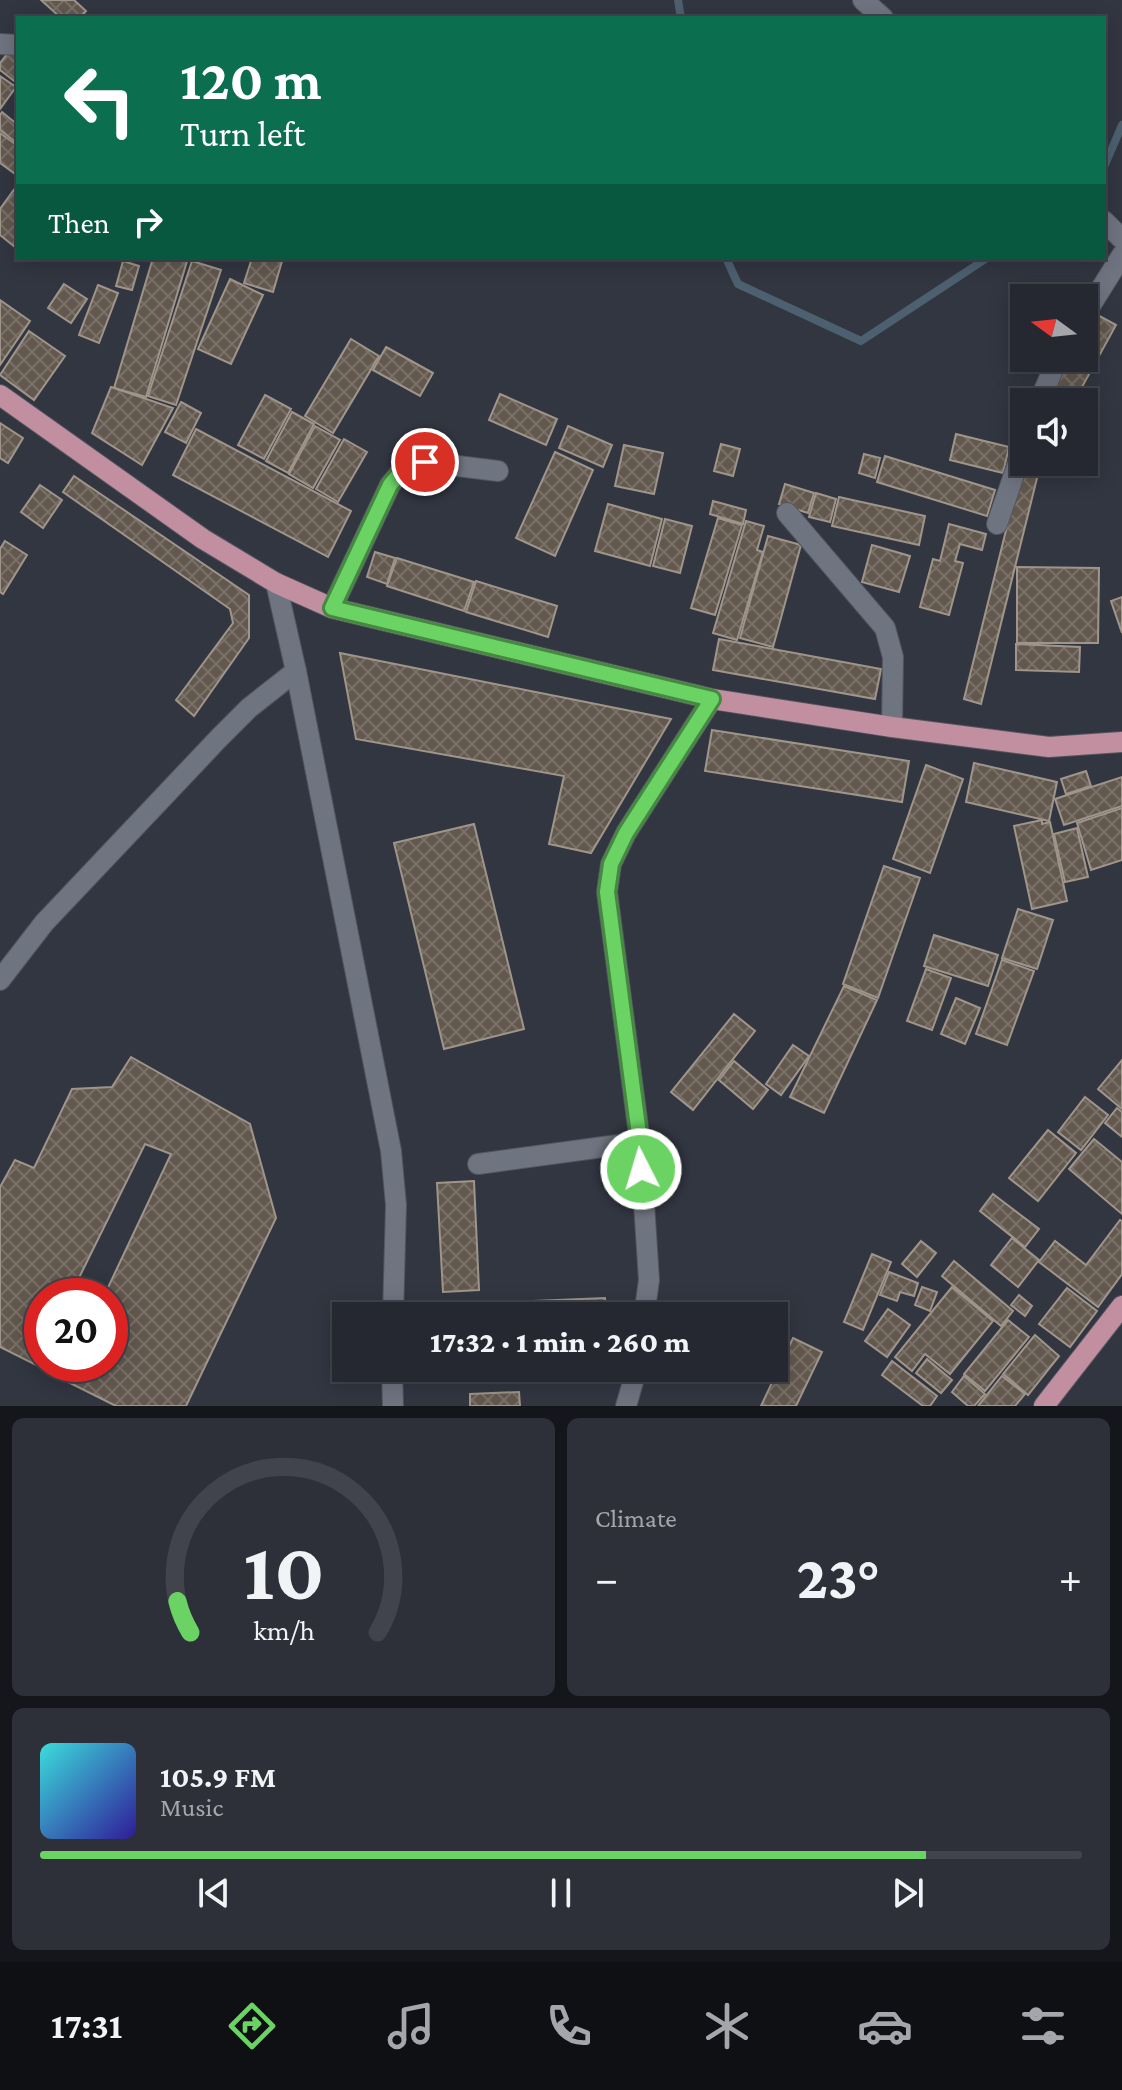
<!DOCTYPE html>
<meta charset="utf-8">
<style>
:root{--surface:#262831;--page:#2e3039;--text:#f1f3f6;--muted:#a4a6ab;--line:#42444d;--accent:#6ad364}
body{margin:0;font-family:"Crimson Pro",serif;background:var(--page);color:var(--text);height:100vh;display:flex;flex-direction:column;font-size:30px;white-space:nowrap}
*{box-sizing:border-box;margin:0}
p{font-size:26px;color:var(--muted)}
.icon{flex:none;width:44px;height:44px;fill:none;stroke:currentColor;stroke-width:2;stroke-linecap:round;stroke-linejoin:round}
.map{position:relative;height:1406px;overflow:hidden}
.panel{display:flex;flex-direction:column;gap:12px;padding:12px;background:#15161b;flex:1}
.panel>*{flex:none}
.top-card{position:absolute;left:16px;top:16px;width:1090px;height:244px;border-radius:0px;box-shadow:0 4px 20px #0003,0 0 0 2px var(--line);background:#0b6e4f;color:#fff;overflow:hidden}
.needle{width:52px;rotate:285deg}
.controls{position:absolute;left:1010px;top:284px;display:grid;gap:16px}
.controls a{display:grid;place-items:center;width:88px;height:88px;border-radius:0px;background:var(--surface);box-shadow:0 4px 20px #0003,0 0 0 2px var(--line);font-size:40px}
.speed{position:absolute;left:24px;top:1278px;display:flex;gap:16px;font-size:40px;font-weight:700;text-align:center}
.speed>*{display:grid;place-content:center;width:104px;height:104px;border-radius:50%;background:var(--surface);box-shadow:0 4px 20px #0003,0 0 0 2px var(--line);line-height:1}
.speed .limit{border:12px solid #d22;background:#fff;color:#111}
.pin{position:absolute;display:grid;place-items:center;width:68px;height:68px;color:#fff;margin:-34px;border:4px solid #fff;border-radius:50%;box-shadow:0 2px 8px #0007}
.me{position:absolute;width:88px;margin:-44px;rotate:355deg;stroke-linejoin:round;filter:drop-shadow(0 0 6px #0008)}
.turn{display:flex;align-items:center;gap:28px;height:168px;padding:0 32px;font-size:36px}
.turn .icon{width:104px;height:104px;stroke-width:2.5}
.turn b{display:block;font-size:56px;line-height:68px}
.then{display:flex;align-items:center;height:76px;padding:0 32px;background:#0003;gap:16px;font-size:30px}
.big{font-size:60px;font-weight:800;line-height:1.1}
.panel .widget{flex:1;display:flex;flex-direction:column;justify-content:center;gap:12px;min-width:0;padding:0 28px;border-radius:12px;background:var(--page)}
.panel .dial{align-items:center;gap:0}
.dial svg{height:208px;overflow:visible;fill:none;stroke:var(--line);stroke-width:7;stroke-linecap:round;text-anchor:middle}
.dial text{fill:var(--text);stroke:none}
.song{display:flex;align-items:center;gap:24px}
.cover{width:96px;height:96px;border-radius:12px;background:linear-gradient(135deg,hsl(180 70% 55%),hsl(250 70% 35%))}
.played{height:8px;border-radius:4px;background:linear-gradient(90deg,var(--accent) 85%,var(--line) 85%)}
.keys{display:flex;justify-content:space-around;direction:ltr}
.heat{display:flex;justify-content:space-between;align-items:center;font-size:44px;direction:ltr}
.panel .tiles{flex:1;display:grid;gap:12px;grid-template-columns:1fr 1fr}
.widget:last-child{grid-column:span 2}
.trip{position:absolute;left:332px;top:1302px;width:456px;height:80px;border-radius:0px;background:var(--surface);box-shadow:0 4px 20px #0003,0 0 0 2px var(--line);font-weight:800;line-height:80px;text-align:center}
.tab-bar{display:flex;height:128px;justify-content:space-around;align-items:center;background:#0f1014;color:var(--muted)}
.tab-bar .icon{width:56px;height:56px}
.tab-bar .selected{color:var(--accent)}
.tab-bar b{font-size:36px;color:var(--text)}
.map>svg:first-child{display:block}
.lines{fill:none;stroke-linecap:round;stroke-linejoin:round}
.stream{stroke:#4d6070;stroke-width:8}
.building{fill:url(#building-cross-hatch);stroke:#9f958a;stroke-width:2}
.minor-casing{stroke:#52555f;stroke-width:22}
.major-casing{stroke:#52555f;stroke-width:22}
.minor{stroke:#6f7481;stroke-width:20}
.major{stroke:#c18f9f;stroke-width:20}
.route-casing{stroke:#458941;stroke-width:20}
.route{stroke:#6ad364;stroke-width:14}
</style>
<div class="map">
<svg width="1122" height="1406" viewBox="0 0 1122 1406">
<defs>
<pattern id="building-cross-hatch" width="8" height="8" patternUnits="userSpaceOnUse" patternTransform="scale(2)"><rect width="8" height="8" fill="#62584e"/><path d="M0 0l8 8M0 8l8-8" fill="none" stroke="#797168"/></pattern>
</defs>
<rect width="100%" height="100%" fill="#323641"/>
<g class="lines">
<g class="stream">
<polyline points="678,0 681,18"/>
<polyline points="1104,167 1122,125"/>
<polyline points="726,258 738,284 861,341 987,258"/>
</g>
</g>
<g class="building">
<polygon points="41,0 74,0 86,11 80,18 61,18"/>
<polygon points="11,49 18,55 18,84 0,70 0,63"/>
<polygon points="0,76 16,87 0,109"/>
<polygon points="2,112 18,125 18,144 0,130 0,115"/>
<polygon points="0,133 18,146 18,176 0,163"/>
<polygon points="18,184 18,243 15,247 0,235 0,209"/>
<polygon points="153,258 188,258 146,397 114,388"/>
<polygon points="252,258 274,258 282,261 273,292 244,283"/>
<polygon points="123,261 139,266 132,290 116,286"/>
<polygon points="192,261 221,270 176,405 148,396"/>
<polygon points="230,279 263,295 231,364 198,349"/>
<polygon points="64,284 87,299 71,323 48,308"/>
<polygon points="98,285 118,293 99,343 79,335"/>
<polygon points="0,300 30,321 0,365"/>
<polygon points="1094,313 1116,325 1076,398 1055,386 1070,358 1084,358 1084,332"/>
<polygon points="29,331 65,356 34,400 0,375"/>
<polygon points="351,339 379,356 333,433 305,416"/>
<polygon points="386,347 433,373 420,396 373,370"/>
<polygon points="111,387 173,408 142,465 92,433"/>
<polygon points="500,394 557,419 546,445 489,420"/>
<polygon points="265,395 291,409 264,459 238,445"/>
<polygon points="181,402 201,413 186,443 165,432"/>
<polygon points="292,412 314,424 288,473 266,461"/>
<polygon points="0,423 23,438 8,463 0,458"/>
<polygon points="315,426 340,440 313,488 289,474"/>
<polygon points="568,426 612,445 603,467 559,448"/>
<polygon points="196,429 351,511 328,557 173,475"/>
<polygon points="956,434 1009,447 1003,473 950,460"/>
<polygon points="344,439 367,452 338,502 316,489"/>
<polygon points="721,444 740,449 733,476 714,471"/>
<polygon points="624,445 663,453 654,494 615,486"/>
<polygon points="555,452 593,470 555,556 516,538"/>
<polygon points="864,454 880,458 875,478 859,473"/>
<polygon points="885,456 995,490 987,516 877,482"/>
<polygon points="1024,458 1024,462 1041,462 981,704 964,699"/>
<polygon points="74,476 249,595 249,638 194,716 176,700 233,623 230,609 63,492"/>
<polygon points="785,484 814,493 808,513 779,504"/>
<polygon points="40,485 62,500 43,528 21,512"/>
<polygon points="816,493 836,499 830,522 809,517"/>
<polygon points="839,497 925,516 919,545 832,526"/>
<polygon points="713,501 746,510 743,524 710,514"/>
<polygon points="608,504 662,519 650,566 595,551"/>
<polygon points="718,518 742,525 715,615 691,608"/>
<polygon points="665,519 692,526 680,573 653,566"/>
<polygon points="746,521 764,526 757,550 763,552 737,640 713,633"/>
<polygon points="949,524 986,534 982,550 960,544 955,561 963,563 949,615 920,607 933,559 940,561"/>
<polygon points="768,536 801,545 773,647 740,638"/>
<polygon points="5,541 27,555 3,594 0,592 0,549"/>
<polygon points="872,545 910,556 899,592 862,582"/>
<polygon points="375,552 395,558 387,584 367,577"/>
<polygon points="397,558 474,582 464,611 387,586"/>
<polygon points="1017,567 1099,568 1098,643 1017,643"/>
<polygon points="476,581 557,606 548,637 466,612"/>
<polygon points="1122,597 1122,633 1111,601"/>
<polygon points="719,639 881,669 875,699 713,670"/>
<polygon points="1016,644 1080,647 1079,672 1016,670"/>
<polygon points="340,653 671,719 591,853 549,844 564,776 356,739"/>
<polygon points="712,730 909,761 902,802 705,771"/>
<polygon points="974,763 1057,782 1049,821 966,802"/>
<polygon points="926,765 963,779 930,873 893,859"/>
<polygon points="1086,771 1091,786 1066,794 1061,779"/>
<polygon points="1122,777 1122,806 1064,825 1055,799"/>
<polygon points="1122,808 1122,860 1091,870 1077,823"/>
<polygon points="1042,820 1042,824 1050,822 1067,901 1032,909 1014,826"/>
<polygon points="474,824 524,1029 444,1049 394,843"/>
<polygon points="1077,828 1088,877 1065,882 1054,834"/>
<polygon points="884,866 920,878 878,998 843,984"/>
<polygon points="1018,909 1053,920 1037,969 1002,958"/>
<polygon points="934,935 998,955 988,986 924,966"/>
<polygon points="1002,960 1034,971 1007,1045 976,1034"/>
<polygon points="926,969 951,978 932,1030 907,1021"/>
<polygon points="844,986 877,1000 824,1113 790,1097"/>
<polygon points="956,998 980,1008 965,1044 941,1034"/>
<polygon points="734,1014 755,1031 693,1110 671,1092"/>
<polygon points="793,1045 809,1056 781,1095 766,1084"/>
<polygon points="131,1057 250,1124 276,1218 186,1406 116,1406 64,1380 72,1364 110,1364 110,1296 104,1296 171,1154 145,1144 70,1296 42,1296 42,1352 36,1365 0,1347 0,1187 15,1160 34,1168 72,1089 112,1087"/>
<polygon points="1122,1060 1122,1109 1098,1089"/>
<polygon points="734,1061 768,1090 753,1109 719,1080"/>
<polygon points="1085,1097 1108,1115 1081,1150 1058,1132"/>
<polygon points="1117,1108 1122,1112 1122,1137 1105,1123"/>
<polygon points="1048,1130 1076,1153 1038,1201 1009,1178"/>
<polygon points="1094,1139 1122,1162 1122,1214 1069,1169"/>
<polygon points="474,1181 479,1290 443,1292 437,1183"/>
<polygon points="993,1194 1039,1229 1025,1247 980,1211"/>
<polygon points="1120,1220 1122,1221 1122,1274 1098,1307 1039,1262 1055,1241 1086,1265"/>
<polygon points="1012,1238 1039,1260 1018,1287 991,1265"/>
<polygon points="921,1241 936,1253 917,1277 902,1264"/>
<polygon points="872,1254 891,1262 863,1330 844,1322"/>
<polygon points="954,1261 1013,1311 1001,1326 942,1276"/>
<polygon points="889,1272 918,1283 914,1296 900,1292 897,1301 880,1295"/>
<polygon points="922,1287 937,1292 930,1311 915,1305"/>
<polygon points="952,1287 993,1321 950,1374 925,1354 912,1371 895,1357"/>
<polygon points="1067,1288 1097,1311 1070,1347 1039,1324"/>
<polygon points="1019,1295 1032,1306 1025,1316 1011,1305"/>
<polygon points="605,1298 606,1316 464,1316 463,1304"/>
<polygon points="888,1309 910,1325 887,1357 865,1341"/>
<polygon points="1008,1320 1029,1337 985,1391 964,1374"/>
<polygon points="1035,1335 1059,1356 1028,1395 1003,1374"/>
<polygon points="793,1338 822,1352 796,1406 761,1406"/>
<polygon points="927,1359 952,1380 941,1393 916,1373"/>
<polygon points="892,1361 937,1396 930,1406 923,1406 882,1375"/>
<polygon points="466,1368 583,1368 466,1373"/>
<polygon points="964,1376 985,1394 974,1406 968,1406 952,1392"/>
<polygon points="1002,1376 1025,1394 1015,1406 978,1406"/>
<polygon points="519,1392 520,1406 470,1406 470,1394"/>
</g>
<g class="lines">
<defs>
<g id="minor">
<polyline points="863,0 883,18"/>
<polyline points="0,44 18,45"/>
<polyline points="1104,221 1122,239"/>
<polyline points="1084,316 1122,255"/>
<polyline points="1039,402 1058,358"/>
<polyline points="787,513 885,628 893,657 892,727"/>
<polyline points="997,524 1024,446"/>
<polyline points="276,583 296,671 391,1151 396,1205 393,1316"/>
<polyline points="332,608 390,485 404,468 425,462 498,471"/>
<polyline points="0,980 44,923 219,738 249,708 296,671"/>
<polyline points="478,1164 640,1142"/>
<polyline points="644,1316 649,1280 640,1142 607,892 611,864 626,833 712,699"/>
<polyline points="392,1368 393,1406"/>
<polyline points="626,1406 637,1368"/>
</g>
<g id="major">
<polyline points="0,395 203,539 276,583 332,608 712,699 892,727 1049,747 1122,742"/>
<polyline points="1044,1406 1122,1306"/>
</g>
</defs>
<use href="#minor" class="minor-casing"/>
<use href="#major" class="major-casing"/>
<use href="#minor" class="minor"/>
<use href="#major" class="major"/>
</g>
<g class="lines">
<defs>
<polyline id="route" points="425,462 404,468 390,485 332,608 712,699 626,833 611,864 607,892 640,1142 641,1169"/>
</defs>
<use href="#route" class="route-casing"/>
<use href="#route" class="route"/>
</g>
</svg>
<div class="controls">
<a><svg class="needle" viewBox="-14 -14 28 28"><path d="M0-13l5 13h-10z" fill="#e53935"/><path d="M0 13l5-13h-10z" fill="#a4a6ab"/></svg></a>
<a><svg class="icon" aria-label="sound" viewBox="0 0 24 24"><path d="M4 9h4l5-4v14l-5-4H4zM17 9q2 3 0 6"/></svg></a>
</div>
<div class="speed"><div class="limit">20</div></div>
<div class="pin" style="left:425px;top:462px;background:#d93025"><svg class="icon" aria-label="arrive" viewBox="0 0 24 24"><path d="M6 21V4h12l-3 4 3 4H6"/></svg></div>
<svg class="me" style="left:641px;top:1169px" viewBox="-20 -20 40 40"><circle r="17" fill="#6ad364" stroke="#fff" stroke-width="3"/><path d="M0-11L8 9 0 5-8 9z" fill="#fff"/></svg>
<div class="trip">17:32 · 1 min · 260 m</div>
<div class="top-card">
<div class="turn"><svg class="icon" aria-label="left" viewBox="0 0 24 24"><path d="M17 20v-9H6M10 6l-5 5 5 5"/></svg><div><b>120 m</b>Turn left</div></div>
<div class="then">Then<svg class="icon" aria-label="right" viewBox="0 0 24 24"><path d="M7 20v-9h11M14 6l5 5-5 5"/></svg></div>
</div>
</div>
<section class="panel">
<div class="tiles">
<div class="widget dial"><svg viewBox="0 0 100 80">
<path d="M14 69A42 42 0 1 1 86 69"/>
<path d="M14 69A42 42 0 0 1 9 57" stroke="#6ad364"/>
<text x="50" y="56" font-size="32" font-weight="700">10</text>
<text x="50" y="72" font-size="11">km/h</text>
</svg></div>
<div class="widget"><p>Climate</p>
<div class="heat"><a>−</a><b class="big">23°</b><a>+</a></div>
</div>
<div class="widget">
<div class="song"><i class="cover"></i><div><b>105.9 FM</b><p>Music</p></div></div>
<div class="played"></div>
<div class="keys"><svg class="icon" aria-label="previous" viewBox="0 0 24 24"><path d="M18 5L8 12l10 7zM5 5v14"/></svg><svg class="icon" aria-label="pause" viewBox="0 0 24 24"><path d="M8 5v14M16 5v14"/></svg><svg class="icon" aria-label="next" viewBox="0 0 24 24"><path d="M6 5l10 7-10 7zM19 5v14"/></svg></div>
</div>
</div>
</section>
<nav class="tab-bar">
<b>17:31</b>
<svg class="icon selected" aria-label="directions" viewBox="0 0 24 24"><path d="M12 3l9 9-9 9-9-9zM9 14v-3h6M13 9l2 2-2 2"/></svg>
<svg class="icon" aria-label="music" viewBox="0 0 24 24"><path d="M9 18V5l10-2v13"/><circle cx="6" cy="18" r="3"/><circle cx="16" cy="16" r="3"/></svg>
<svg class="icon" aria-label="phone" viewBox="0 0 24 24"><path d="M5 4h4l2 5-3 2q2 4 5 5l2-3 5 2v4C11 20 4 13 5 4z"/></svg>
<svg class="icon" aria-label="climate" viewBox="0 0 24 24"><path d="M12 3v18M4 7l16 10M4 17L20 7"/></svg>
<svg class="icon" aria-label="car" viewBox="0 0 24 24"><path d="M5 17H2v-5l4-1 3-4h7l3 4 3 1v5h-3M9 17h6M6 11h13"/><circle cx="7" cy="17" r="2"/><circle cx="17" cy="17" r="2"/></svg>
<svg class="icon" aria-label="filters" viewBox="0 0 24 24"><path d="M4 7h16M4 17h16"/><circle cx="9" cy="7" r="2"/><circle cx="15" cy="17" r="2"/></svg>
</nav>
